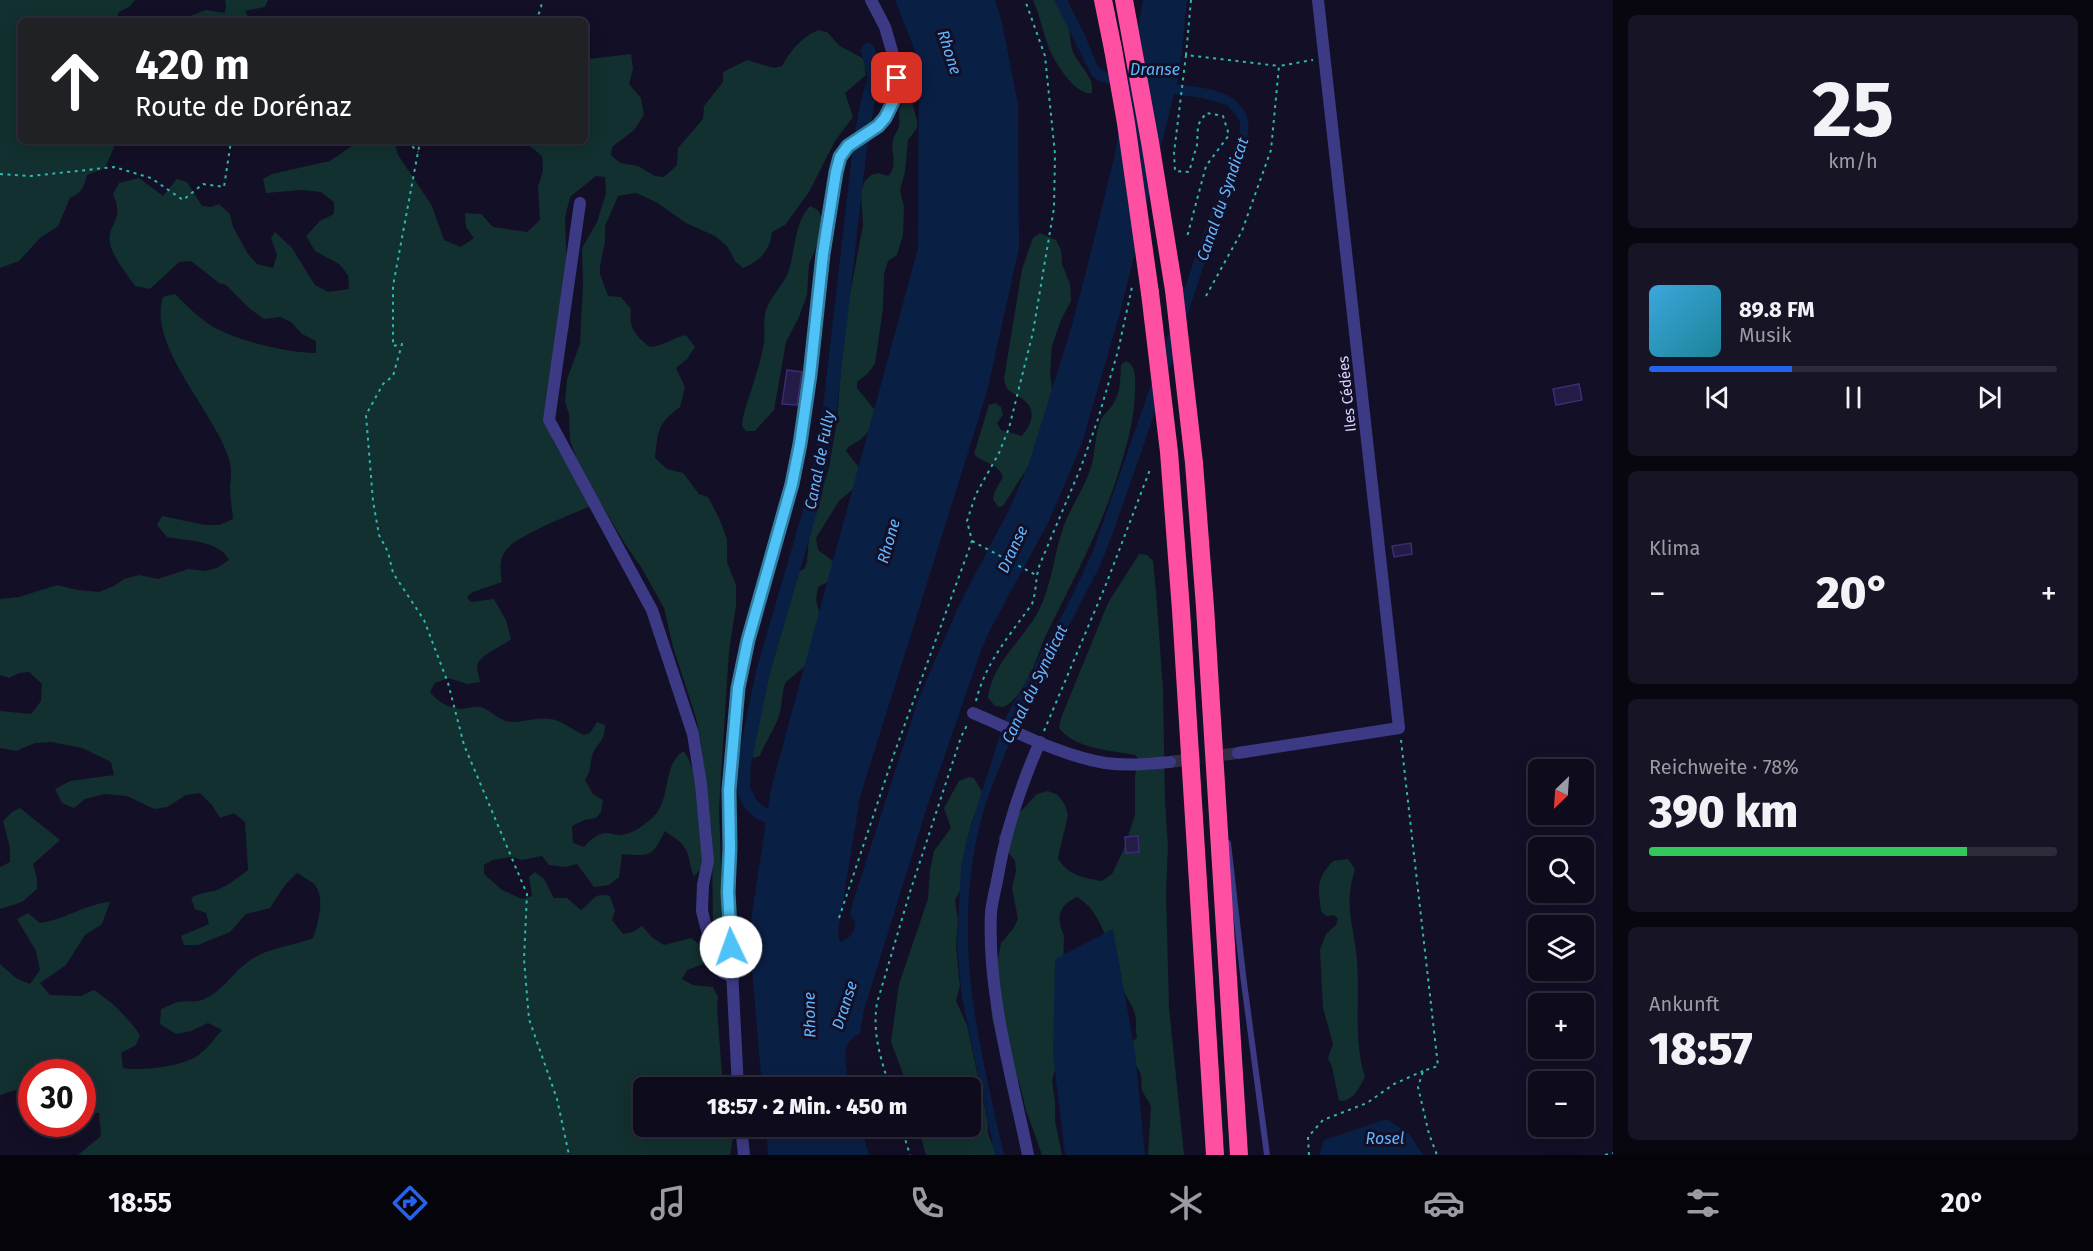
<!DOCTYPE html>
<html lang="de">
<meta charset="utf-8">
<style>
:root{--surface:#0e0b1c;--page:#171425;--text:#f1f3f6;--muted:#9b9ba3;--line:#2e2b3b;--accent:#2563eb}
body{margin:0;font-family:"Fira Sans",sans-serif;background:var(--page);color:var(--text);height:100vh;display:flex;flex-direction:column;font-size:22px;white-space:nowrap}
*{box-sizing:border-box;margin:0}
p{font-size:20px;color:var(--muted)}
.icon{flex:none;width:33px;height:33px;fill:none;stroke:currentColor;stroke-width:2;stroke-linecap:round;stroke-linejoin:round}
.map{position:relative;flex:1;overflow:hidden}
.details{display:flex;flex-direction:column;gap:15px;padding:15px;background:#08060f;width:480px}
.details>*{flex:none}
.guide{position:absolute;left:18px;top:18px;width:570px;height:126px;border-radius:9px;box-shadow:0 3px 15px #0003,0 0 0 2px var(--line);background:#202124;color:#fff;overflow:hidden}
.needle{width:39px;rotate:205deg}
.fabs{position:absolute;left:1528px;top:759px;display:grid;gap:12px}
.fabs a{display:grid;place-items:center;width:66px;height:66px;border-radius:9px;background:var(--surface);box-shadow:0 3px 15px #0003,0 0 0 2px var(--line);font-size:30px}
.speed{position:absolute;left:18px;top:1059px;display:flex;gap:12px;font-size:30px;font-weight:700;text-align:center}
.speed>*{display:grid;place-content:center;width:78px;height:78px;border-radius:50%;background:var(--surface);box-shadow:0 3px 15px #0003,0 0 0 2px var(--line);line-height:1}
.speed .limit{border:9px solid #d22;background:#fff;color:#111}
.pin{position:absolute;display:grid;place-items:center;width:51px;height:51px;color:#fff;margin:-26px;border-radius:12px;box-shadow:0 3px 9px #0006}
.me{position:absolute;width:66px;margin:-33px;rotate:357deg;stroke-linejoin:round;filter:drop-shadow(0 0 4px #0008)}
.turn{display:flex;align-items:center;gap:21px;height:126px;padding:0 18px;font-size:27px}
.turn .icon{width:78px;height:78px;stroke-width:2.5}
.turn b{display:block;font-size:42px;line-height:51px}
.big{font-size:45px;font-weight:800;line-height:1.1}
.details .widget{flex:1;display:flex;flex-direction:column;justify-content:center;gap:9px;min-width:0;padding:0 21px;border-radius:9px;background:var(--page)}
.details .dial{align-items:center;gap:0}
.dial b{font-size:78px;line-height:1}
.song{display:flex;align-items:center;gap:18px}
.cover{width:72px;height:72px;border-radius:9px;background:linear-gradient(135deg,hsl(200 70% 55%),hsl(190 70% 35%))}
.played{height:6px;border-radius:3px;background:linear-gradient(90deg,var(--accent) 35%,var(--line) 35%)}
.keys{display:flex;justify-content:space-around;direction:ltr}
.heat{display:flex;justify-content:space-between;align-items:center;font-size:33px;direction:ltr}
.charge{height:9px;border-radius:4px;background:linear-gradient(90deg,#34c759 78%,var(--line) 0)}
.trip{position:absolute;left:633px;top:1077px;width:348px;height:60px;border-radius:9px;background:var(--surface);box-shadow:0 3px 15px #0003,0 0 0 2px var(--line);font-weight:800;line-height:60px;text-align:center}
.tabs{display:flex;height:96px;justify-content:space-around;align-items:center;background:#06040b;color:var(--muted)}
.tabs .icon{width:42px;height:42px}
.tabs .selected{color:var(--accent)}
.tabs b{font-size:27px;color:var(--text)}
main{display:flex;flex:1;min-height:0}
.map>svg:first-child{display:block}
.green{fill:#12302f}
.water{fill:#0a1f44}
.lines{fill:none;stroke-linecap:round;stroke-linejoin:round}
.canal{stroke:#0a1f44;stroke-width:14}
.building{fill:#241b47;stroke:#3b2d73;stroke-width:1.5}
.street-tunnel{stroke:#312d47;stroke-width:12;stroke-dasharray:12 6;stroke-linecap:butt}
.path{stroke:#2fb8b0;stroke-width:2;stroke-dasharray:3 4.5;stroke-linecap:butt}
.lane{stroke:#3d3a85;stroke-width:6}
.street{stroke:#3d3a85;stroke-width:12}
.highway{stroke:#ff4fa3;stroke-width:18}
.highway-bridge{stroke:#ff4fa3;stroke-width:18}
.route-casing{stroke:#337fa1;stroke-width:15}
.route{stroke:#4fc3f7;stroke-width:10}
.labels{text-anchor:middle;stroke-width:6;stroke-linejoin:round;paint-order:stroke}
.street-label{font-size:15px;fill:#d9d4ff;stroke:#130f26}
.water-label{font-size:16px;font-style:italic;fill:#62b6ff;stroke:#130f26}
</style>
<main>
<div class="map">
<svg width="1613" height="1155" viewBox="0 0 1613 1155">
<rect width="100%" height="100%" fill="#130f26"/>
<g class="green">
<path d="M0 0H135L129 7 119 12 115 21H21V141H115V145L105 168 87 175C84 187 82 193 70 198L58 226 40 238 19 261 0 268Z"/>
<polygon points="225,0 268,0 265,7 245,11 251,21 165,21 165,18 187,17 206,10 225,13 226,5"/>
<path d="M1033 0H1068C1069 16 1068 37 1073 52 1079 66 1095 77 1092 93 1077 96 1059 68 1052 55 1044 38 1041 18 1033 0Z"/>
<path d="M818 30 827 32 840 46 864 59 866 75 845 93 853 117 835 141 809 192 785 225 772 232C770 251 760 261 743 268L735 261 727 246 715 236 686 223 656 202 636 193 618 196 605 226V242L600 266V274L608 296 621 297 631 309C628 328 636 336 650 347 664 346 672 338 686 335L695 347 687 359 676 368 685 387 680 407C657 424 658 431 655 458L667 469 683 473 699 494 708 497 719 518 727 539V562L736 585V606L729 651 719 809 722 891 720 943 717 942 713 933 712 835 701 742 696 718 673 647 664 608 641 567 625 544 579 466 570 440 569 414 565 402 567 379 580 344 583 284 582 248 597 222 606 193 605 177 596 176 570 197 565 218 569 327 561 358 550 376 553 441 590 506C569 516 519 534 506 550 499 559 500 571 502 582L473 592 467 597 471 602 494 599 506 620 511 639C502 647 478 655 477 667 477 671 479 677 480 682L467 684 449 678 435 683 430 692C438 702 448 708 462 709 468 709 473 706 480 707 492 710 500 723 514 722 526 721 543 716 555 720 565 723 575 731 584 735L590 733 597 722 605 725C605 744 595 743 592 757 589 768 592 768 585 780L593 794 603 800 601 812 596 818 584 820 572 826 573 843 584 847C590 840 598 833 607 833 612 833 616 836 621 835 632 834 645 825 653 817 672 799 661 768 683 751 700 766 702 842 704 866L694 876C690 868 690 860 687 852 683 842 673 837 665 831 651 858 651 856 622 854L619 877 609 885 594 887 577 864 566 867 549 865 542 856 522 860 512 857 493 860 484 865V874L502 890 522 899 532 896 529 877 535 872 544 879 554 898H567L581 910C594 901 593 892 610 896L615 911 612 920 623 934 633 932 642 926 653 938 664 945 691 938 707 950 703 964 687 970 682 979 693 985 713 987 718 997 717 1009 723 1087 644 1088V1126L731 1127 734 1133 730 1155H78L101 1136 99 1113H83L82 1072H32L31 1115 27 1108 31 1100 21 1088 0 1095V964L16 978 30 984 40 970 36 951 17 919 28 913 40 923C64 920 85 904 110 902L102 924 85 935 66 965 40 983 50 995 81 996 94 990C113 1003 127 1016 140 1035L136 1045 121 1053 123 1068C142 1071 176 1067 194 1058 205 1052 214 1039 222 1030L208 1023 191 1031 176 1034 160 1024 161 1009C167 1007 173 1003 178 1002 186 1000 194 1003 202 1000 223 992 233 971 252 959 270 947 294 946 313 938 318 924 326 897 314 884 309 880 302 876 297 873L285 885 270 908 246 914 230 932 198 945H184L181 936 209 924 206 913 195 909 191 898C200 893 204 893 214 891 226 887 238 878 248 870L245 822 234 813 220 818 212 805 200 793 186 795 167 807 154 809 127 796 105 794 85 799 74 808 62 803 55 789 70 781 114 775 111 762 82 748 51 742 35 743 16 751 0 748V711L31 714 41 701 42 684 29 672 19 673 9 678 0 675V599L19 597 57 585 78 590 99 592 114 586 124 579 139 575 158 579 188 569 205 571 217 568 229 560C219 540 187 541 167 537L157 525 162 516 205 525H219L233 519C232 508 230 497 230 486 231 477 232 469 229 459 216 413 147 346 163 297L175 294C185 304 196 315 207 323 232 340 287 353 316 353V341L302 334 291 322 280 317 264 319 249 308 226 285 219 283 191 261 179 262 150 289 135 286C127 274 114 259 110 244 106 222 126 223 113 194L119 183 139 178 163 196 177 179 187 182 202 206 211 207 219 204 230 214 233 227 248 254 257 264 273 268 277 255 271 238 275 232 292 248 315 285 328 292 349 289 348 275 339 264 315 251 306 236 320 221 334 214V202L321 192 302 190 266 193 263 179 272 174 330 161 359 141H394L398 155 432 206 444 240 461 247 474 238 466 227 465 213 481 214 493 227 527 232 540 220 538 187 543 170 542 156 523 141H585V75L589 59 631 54 633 69 629 84 641 98 644 115 634 130 612 147 611 155 620 163 638 166 655 176 664 177 677 165 678 148 703 119 704 106 723 82V72L747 60 774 68 782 66C790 51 802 37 818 30Z"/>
<path d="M905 100 913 105 917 121V128L908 140 905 172 900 190 904 207 903 235 897 255 888 261 884 274 883 308 875 364 867 374 857 382V388L878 414C874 425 867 435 857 442 852 445 849 445 846 451L860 469 857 486 839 501 816 538 818 550 840 566 837 577 818 587 816 600 823 626 816 657 786 682C781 691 783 705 779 716 774 730 765 742 760 756L754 758 750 753 748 744 787 599C788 584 790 576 804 569L807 562 809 536 829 467 837 421 844 326 863 225 861 192 865 181 871 175 879 173 888 176C899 166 890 152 893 140 894 135 898 131 899 126 901 114 895 112 905 100Z"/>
<path d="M810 206 818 210 822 218 821 236 809 264 807 295 799 317 786 342 774 410 755 431H746L742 426 743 417C750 392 760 367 764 342 765 331 763 319 766 310 771 295 784 285 789 270 795 251 795 221 810 206Z"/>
<path d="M1040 233 1056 240 1061 250 1062 264 1070 284 1071 301 1061 320 1052 346 1050 373 1054 405 1040 448 1003 506 998 507 993 499 995 491 1003 477C998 462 983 464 974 454L989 405 996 403 1001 407 1003 415 997 423 1001 430 1022 436C1030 426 1037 413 1026 402 1021 396 1011 394 1007 388 1005 385 1005 382 1004 379L1022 269 1033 238Z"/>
<path d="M1126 361C1137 366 1135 379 1135 389 1135 414 1129 438 1122 461 1105 521 1076 574 1049 629 1036 654 1030 691 1004 707L995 706 988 698C992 663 1022 641 1038 612 1052 585 1054 553 1064 525 1072 505 1085 487 1091 467 1096 452 1094 437 1100 422 1102 415 1109 411 1113 404 1121 393 1120 378 1121 365Z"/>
<path d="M1139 554 1147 555 1153 561 1156 591 1163 690 1165 802 1168 846 1166 892 1169 1007 1184 1155H1148L1151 1107C1149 1100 1144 1096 1142 1090 1141 1085 1142 1080 1141 1075 1138 1067 1130 1058 1125 1051L1137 1037C1135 1030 1137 1021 1135 1014 1132 1003 1124 994 1120 984 1109 955 1106 914 1077 897 1058 906 1056 917 1064 936L1061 1045 1052 1081 1055 1102V1121L1062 1155H1042L1026 1110 1019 1082 996 1035 992 1018 991 1001 1001 943 1013 929 1018 919 1012 888 1016 871 1015 861 998 838 1002 831 1037 794 1048 791 1058 795 1065 805 1068 815 1058 858C1067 875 1084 878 1102 881L1112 874 1123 851 1135 815V777L1138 758 1135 755C1110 750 1075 749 1059 728L1061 718 1108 603Z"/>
<polygon points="969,777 974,778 982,792 980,803 971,824 962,887 955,900 958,921 956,947 960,986 956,1001 967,1025 988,1123 988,1133 996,1155 926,1155 918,1127 970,1126 970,1088 908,1087 891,1042 899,984 928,899 930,870 934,851 951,828 944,808 959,781"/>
<polygon points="20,808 60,840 33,864 37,879 37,889 22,902 0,909 0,867 10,862 10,848 3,821 12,812"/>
<path d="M1348 859 1355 869C1343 909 1354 923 1357 961 1360 1001 1353 1039 1365 1077 1359 1088 1353 1102 1339 1101L1332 1067 1328 1058 1333 1044 1323 1008 1320 950 1326 934 1336 925 1338 919 1334 915 1326 916 1321 911C1318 887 1316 879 1333 861Z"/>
</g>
<g class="water">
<path d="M895 0H995L1002 22 1018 105 1019 248 987 392 860 797 838 932 840 942C850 938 855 933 855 922L850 915 851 908 918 700 960 603 1009 510 1029 463 1072 325 1089 260 1114 158 1127 87 1100 82 1092 76 1054 0H1067L1084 33 1098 67 1106 72 1129 76 1143 0H1187L1182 52 1177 84C1201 88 1238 89 1247 117 1250 125 1248 136 1246 144 1239 170 1226 195 1218 221 1183 330 1147 438 1108 546L1099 568C1061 642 1018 714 990 792 973 836 967 893 968 940 969 996 981 1052 993 1106 996 1123 1001 1139 1004 1155H995L962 998 957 948 961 867 966 842 1005 719 1066 608 1092 554 1210 215 1239 141 1240 123 1237 116 1227 105 1202 98 1174 94 1120 313 1081 446 1049 521 989 632 980 653 927 807 864 1010 860 1033C857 1035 854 1036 852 1039 840 1049 847 1075 851 1087L762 1088 749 933 771 789 918 248 919 61Z"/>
<polygon points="1113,929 1135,1052 1145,1155 1065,1155 1053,1054 1055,959"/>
<polygon points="1387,1119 1409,1134 1423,1155 1319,1155 1324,1140"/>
<polygon points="766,1127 861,1127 869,1155 768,1155"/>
</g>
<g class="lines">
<polyline class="canal" points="783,823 761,813 751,805 743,789 744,764 763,672 815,494 829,416 860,147 867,105 875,77 868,50"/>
</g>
<g class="building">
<polygon points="787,370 802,372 797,405 782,404"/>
<polygon points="1579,384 1582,400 1556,405 1553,389"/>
<polygon points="1411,543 1412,554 1394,557 1392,546"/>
<polygon points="1138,836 1139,852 1126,853 1125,837"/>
</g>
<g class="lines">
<polyline class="street-tunnel" points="1170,762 1238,753"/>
<g class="path">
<polyline points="1191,0 1186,55 1279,66"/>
<path d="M535 21C538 14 544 7 540 0"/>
<polyline points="1186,55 1174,153 1175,171 1189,172 1197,145 1198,125 1206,113 1223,116 1229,135 1206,166 1187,237"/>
<polyline points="407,141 418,152"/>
<polyline points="423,141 420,143 418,152 393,286 393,346 402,344 393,376 383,384 366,415 373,501 379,535 388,552 393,573 424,620 448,683 464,745 527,894 524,959 529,1019 557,1099 569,1155"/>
<polyline points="0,174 31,176 114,167 151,178 183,200 203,184 224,187 231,141"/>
<polyline points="1206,296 1242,231 1271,150 1279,66 1313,60"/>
<polyline points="972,541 1036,575"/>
<path d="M976 701C985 663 1010 635 1032 604 1037 590 1035 577 1040 564L1081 467 1098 419 1118 351 1132 287"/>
<polyline points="1044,731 1107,582 1151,467"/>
<polyline points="1401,740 1438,1066 1423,1071 1418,1087 1429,1134 1437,1155"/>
<polyline points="839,918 894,754 972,541 967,521 976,494 999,453 1009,428 1033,332 1054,208 1055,154 1045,56 1025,0"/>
<path d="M890 1088C881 1059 872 1034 877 1003L910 892 961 737 968 723"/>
<polyline points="901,1126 910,1155"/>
<polyline points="1309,1155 1308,1137 1323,1120 1367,1103 1394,1084 1423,1071"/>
<polyline points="1605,1155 1613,1153"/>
</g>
<polyline class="lane" points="1228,843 1243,975 1267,1155"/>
<g class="street">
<polyline points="580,203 549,420 652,610 693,734 701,784 708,861 703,885 702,911 713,954 722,972 733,977"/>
<path d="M973 713C1016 731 1058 755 1105 763 1127 766 1148 764 1170 762"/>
<polyline points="1238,753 1399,728 1318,0"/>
<polyline points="738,1088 728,892 730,848 729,790 738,688 748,640 792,484 800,444 810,375 821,270 838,162 848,146 880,124 888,112 896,96 897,78 892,51 885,27 871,0"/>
<polyline points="741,1126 744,1155"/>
<path d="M1028 1155C1012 1076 987 993 991 912 992 902 995 891 997 881 1005 833 1020 787 1040 742"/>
</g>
<g class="highway">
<polyline points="1103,0 1113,49"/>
<polyline points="1174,290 1194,463 1205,607 1239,1155"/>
<polyline points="1150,293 1169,452 1181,610 1215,1155"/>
</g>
<g class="highway-bridge">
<polyline points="1124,0 1150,142 1174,290"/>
<polyline points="1113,49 1126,123 1150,293"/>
</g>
</g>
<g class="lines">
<defs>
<polyline id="route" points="731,947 728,892 730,848 729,790 738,688 748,640 792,484 800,444 810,375 823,254 836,172 840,157 848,146 878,126 885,118 896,96 897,78"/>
</defs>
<use href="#route" class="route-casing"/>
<use href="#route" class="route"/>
</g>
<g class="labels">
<g class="street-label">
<text transform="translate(1347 394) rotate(-96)" y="5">Iles Cédées</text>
</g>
<g class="water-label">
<text transform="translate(950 52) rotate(72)" y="6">Rhone</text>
<text x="1155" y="75">Dranse</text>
<text transform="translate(1222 199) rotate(-71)" y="6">Canal du Syndicat</text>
<text transform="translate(819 460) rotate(-79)" y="6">Canal de Fully</text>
<text transform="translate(888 541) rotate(-74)" y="6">Rhone</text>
<text transform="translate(1012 549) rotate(-65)" y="6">Dranse</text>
<text transform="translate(1034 684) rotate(-64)" y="6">Canal du Syndicat</text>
<text transform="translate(844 1005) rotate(-72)" y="6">Dranse</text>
<text transform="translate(809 1015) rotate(-91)" y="6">Rhone</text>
<text x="1385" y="1144">Rosel</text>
</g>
</g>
</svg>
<div class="fabs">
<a><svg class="needle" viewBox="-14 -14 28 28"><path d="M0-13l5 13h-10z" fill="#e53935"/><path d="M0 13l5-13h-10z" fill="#9b9ba3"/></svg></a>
<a><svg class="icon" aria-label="search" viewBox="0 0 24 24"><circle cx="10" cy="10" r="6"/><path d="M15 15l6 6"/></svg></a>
<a><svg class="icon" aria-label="layers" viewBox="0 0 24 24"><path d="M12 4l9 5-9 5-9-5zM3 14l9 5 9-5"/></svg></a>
<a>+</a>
<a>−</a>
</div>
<div class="speed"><div class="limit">30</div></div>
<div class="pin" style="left:897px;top:78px;background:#d93025"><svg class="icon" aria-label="arrive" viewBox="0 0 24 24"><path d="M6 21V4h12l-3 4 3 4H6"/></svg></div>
<svg class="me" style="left:731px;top:947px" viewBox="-20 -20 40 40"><circle r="19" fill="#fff"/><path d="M0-13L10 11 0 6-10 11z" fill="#4fc3f7"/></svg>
<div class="trip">18:57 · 2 Min. · 450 m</div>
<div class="guide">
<div class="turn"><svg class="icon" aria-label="ahead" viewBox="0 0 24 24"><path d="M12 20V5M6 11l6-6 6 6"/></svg><div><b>420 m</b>Route de Dorénaz</div></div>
</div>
</div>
<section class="details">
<div class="widget dial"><b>25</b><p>km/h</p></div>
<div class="widget">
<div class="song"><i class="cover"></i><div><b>89.8 FM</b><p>Musik</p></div></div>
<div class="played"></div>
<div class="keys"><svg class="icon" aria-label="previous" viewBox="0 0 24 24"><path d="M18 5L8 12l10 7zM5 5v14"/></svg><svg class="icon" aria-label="pause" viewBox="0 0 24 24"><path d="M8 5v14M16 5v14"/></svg><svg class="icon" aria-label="next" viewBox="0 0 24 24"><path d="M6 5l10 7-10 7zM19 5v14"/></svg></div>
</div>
<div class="widget"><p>Klima</p>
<div class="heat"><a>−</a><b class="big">20°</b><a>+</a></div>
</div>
<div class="widget"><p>Reichweite · 78%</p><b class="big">390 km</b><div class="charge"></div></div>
<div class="widget"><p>Ankunft</p><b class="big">18:57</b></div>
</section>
</main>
<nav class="tabs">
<b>18:55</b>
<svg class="icon selected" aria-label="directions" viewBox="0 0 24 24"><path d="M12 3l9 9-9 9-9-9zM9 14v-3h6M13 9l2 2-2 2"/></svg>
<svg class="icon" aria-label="music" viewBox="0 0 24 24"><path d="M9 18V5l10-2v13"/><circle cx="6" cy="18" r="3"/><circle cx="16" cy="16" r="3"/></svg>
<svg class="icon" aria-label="phone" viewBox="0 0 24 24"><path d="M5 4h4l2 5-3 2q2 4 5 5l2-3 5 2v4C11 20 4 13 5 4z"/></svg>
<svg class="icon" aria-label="climate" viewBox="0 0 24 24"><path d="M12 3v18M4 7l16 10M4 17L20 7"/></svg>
<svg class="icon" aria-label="car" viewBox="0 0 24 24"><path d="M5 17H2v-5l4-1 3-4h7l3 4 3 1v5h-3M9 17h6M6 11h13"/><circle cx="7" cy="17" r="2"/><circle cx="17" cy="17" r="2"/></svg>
<svg class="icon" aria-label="filters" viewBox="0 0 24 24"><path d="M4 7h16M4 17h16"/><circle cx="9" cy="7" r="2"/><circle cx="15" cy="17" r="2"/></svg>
<b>20°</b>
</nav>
